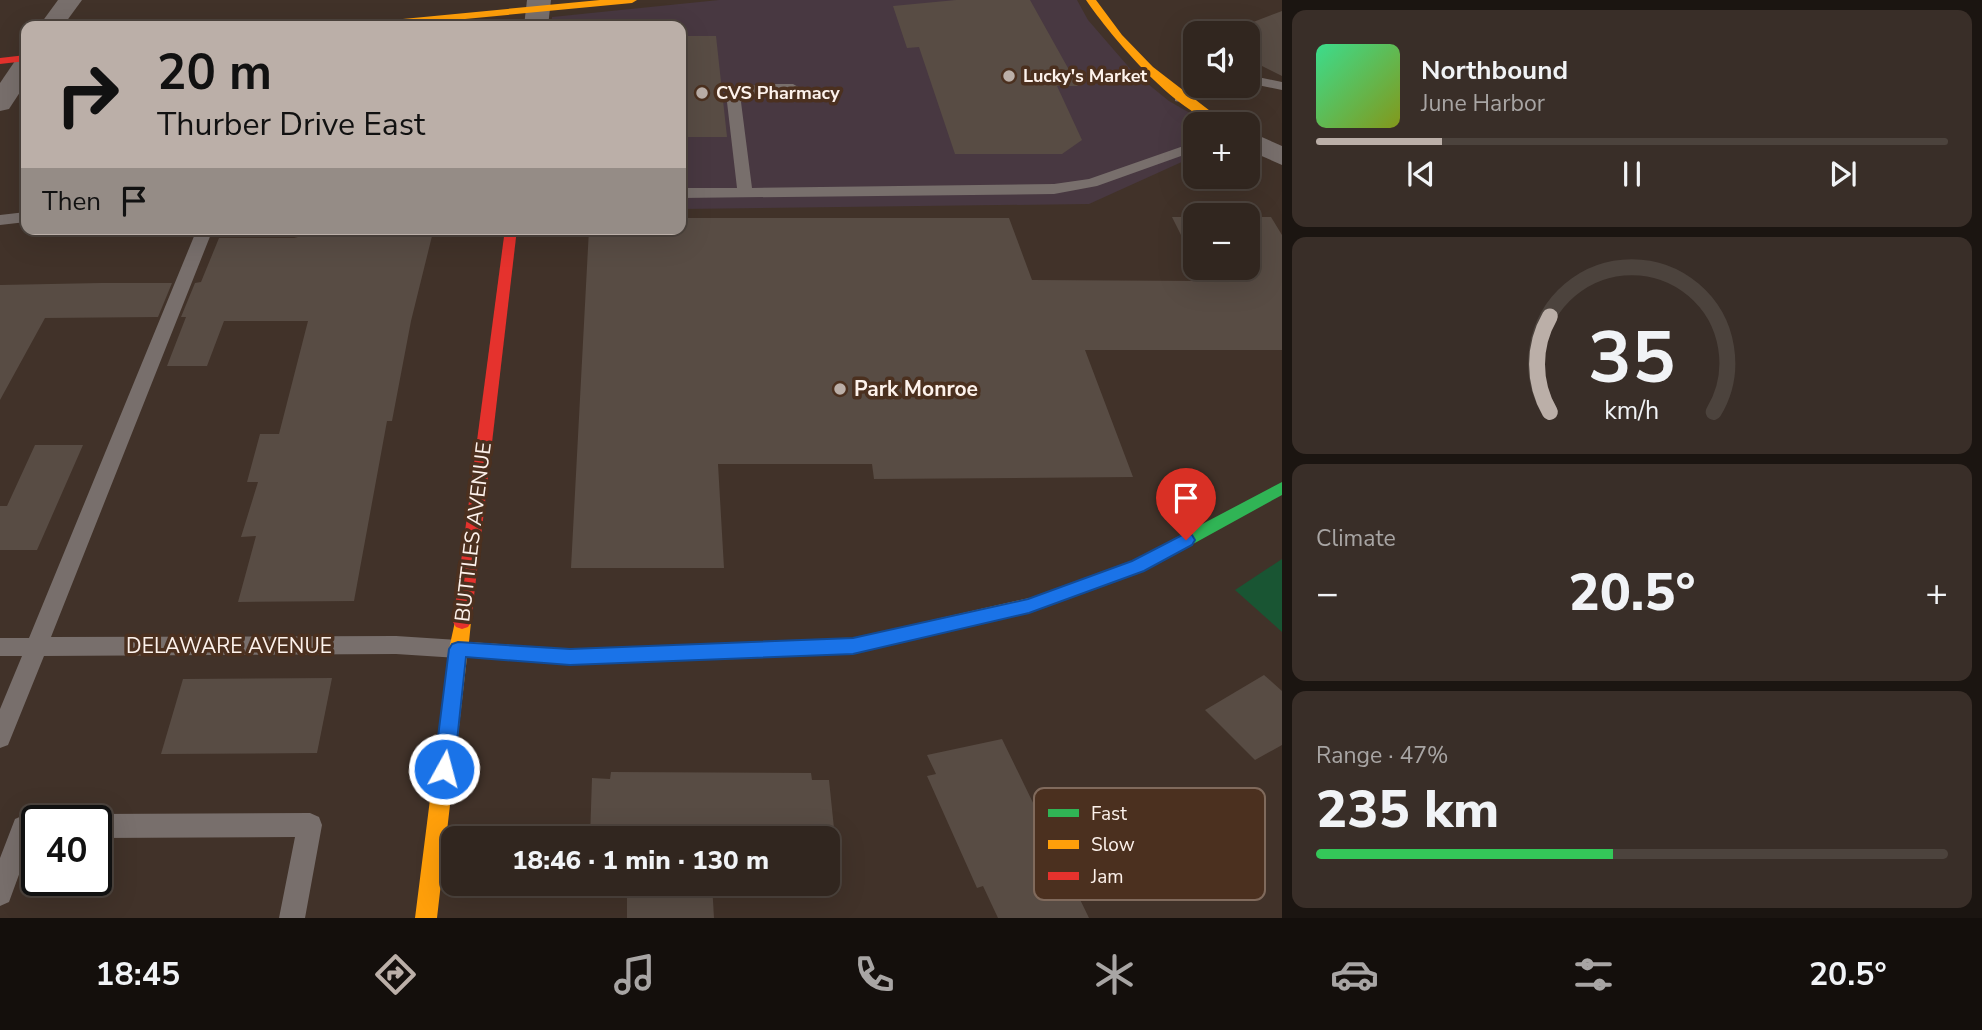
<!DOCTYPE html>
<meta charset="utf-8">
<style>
:root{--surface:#31261f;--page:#392e28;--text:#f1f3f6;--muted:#a8a5a4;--line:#4c433d;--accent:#bbafa8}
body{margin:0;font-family:"Nunito Sans",sans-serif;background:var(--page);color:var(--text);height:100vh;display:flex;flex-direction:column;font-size:26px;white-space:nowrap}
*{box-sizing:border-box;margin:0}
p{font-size:23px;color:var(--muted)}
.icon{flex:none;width:38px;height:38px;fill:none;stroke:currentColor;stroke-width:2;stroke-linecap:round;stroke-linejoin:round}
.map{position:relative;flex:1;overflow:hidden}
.side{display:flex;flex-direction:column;gap:10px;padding:10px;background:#1b1511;width:700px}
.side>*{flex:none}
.hud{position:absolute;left:21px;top:21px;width:665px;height:214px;border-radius:14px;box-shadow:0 7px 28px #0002,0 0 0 2px var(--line);background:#bbafa8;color:#111;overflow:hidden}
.tools{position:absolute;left:1183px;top:21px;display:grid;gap:14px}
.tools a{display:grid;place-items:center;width:77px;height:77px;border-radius:14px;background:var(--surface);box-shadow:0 7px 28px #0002,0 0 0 2px var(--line);font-size:35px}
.speed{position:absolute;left:21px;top:805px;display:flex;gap:14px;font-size:35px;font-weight:700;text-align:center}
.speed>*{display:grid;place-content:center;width:91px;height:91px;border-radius:50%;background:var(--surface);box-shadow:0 7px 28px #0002,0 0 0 2px var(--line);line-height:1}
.speed .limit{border:4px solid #111;border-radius:10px;background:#fff;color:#111}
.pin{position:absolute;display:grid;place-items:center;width:60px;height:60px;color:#fff;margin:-72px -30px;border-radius:50% 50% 50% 0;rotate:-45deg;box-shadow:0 0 7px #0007}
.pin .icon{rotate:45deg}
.me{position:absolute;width:77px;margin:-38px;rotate:7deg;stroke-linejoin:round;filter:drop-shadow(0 0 5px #0008)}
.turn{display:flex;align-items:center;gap:24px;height:147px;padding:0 21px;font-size:32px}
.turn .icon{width:91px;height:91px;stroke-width:2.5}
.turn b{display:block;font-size:49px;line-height:60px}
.then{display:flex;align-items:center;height:66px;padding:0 21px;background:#0003;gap:14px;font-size:26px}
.big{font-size:52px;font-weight:800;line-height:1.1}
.side .tile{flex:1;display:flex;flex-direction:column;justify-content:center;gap:10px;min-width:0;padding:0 24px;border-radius:14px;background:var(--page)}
.side .dial{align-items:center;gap:0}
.dial svg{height:182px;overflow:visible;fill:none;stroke:var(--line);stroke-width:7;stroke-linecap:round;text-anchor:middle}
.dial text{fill:var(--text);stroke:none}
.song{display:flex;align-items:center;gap:21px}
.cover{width:84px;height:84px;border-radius:10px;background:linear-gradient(135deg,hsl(150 70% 55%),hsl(70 70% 35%))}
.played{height:7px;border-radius:4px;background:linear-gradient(90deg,var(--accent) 20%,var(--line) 20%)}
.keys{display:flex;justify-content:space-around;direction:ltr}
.heat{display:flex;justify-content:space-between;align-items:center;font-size:38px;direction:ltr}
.charge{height:10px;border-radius:5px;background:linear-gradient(90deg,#34c759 47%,var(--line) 0)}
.trip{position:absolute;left:441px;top:826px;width:399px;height:70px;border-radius:14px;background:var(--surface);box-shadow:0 7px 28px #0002,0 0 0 2px var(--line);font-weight:800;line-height:70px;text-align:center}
.tabs{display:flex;height:112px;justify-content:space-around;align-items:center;background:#140f0c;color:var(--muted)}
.tabs .icon{width:49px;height:49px}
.tabs .on{color:var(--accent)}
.tabs b{font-size:32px;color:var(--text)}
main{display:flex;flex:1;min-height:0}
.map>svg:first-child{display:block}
.commercial{fill:#483841}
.green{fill:#195533}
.building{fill:#584c44}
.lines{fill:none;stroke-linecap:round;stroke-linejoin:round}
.lane{fill:#786f6c;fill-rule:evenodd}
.street{fill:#786f6c;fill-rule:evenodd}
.fast{fill:#30b455;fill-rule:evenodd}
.slow{fill:#ff9f0a;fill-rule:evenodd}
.jam{fill:#e5322d;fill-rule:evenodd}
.route{fill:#1a73e8;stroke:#114b97;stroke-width:2}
.poi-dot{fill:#bbafa8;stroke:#4b301f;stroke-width:2.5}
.labels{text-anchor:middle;stroke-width:7;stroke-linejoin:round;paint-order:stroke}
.far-poi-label{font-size:18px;font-weight:bold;fill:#fdf2ec;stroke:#4b301f;text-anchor:start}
.poi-label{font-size:21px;font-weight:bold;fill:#fdf2ec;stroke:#4b301f;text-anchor:start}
.street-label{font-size:21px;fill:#fdf2ec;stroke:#4b301f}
.key{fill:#4b301f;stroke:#806a5c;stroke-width:2}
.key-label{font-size:19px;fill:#fdf2ec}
</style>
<main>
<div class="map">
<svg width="1282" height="918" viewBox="0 0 1282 918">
<rect width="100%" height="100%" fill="#413229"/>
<polygon class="commercial" points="719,0 1077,0 1088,20 1133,72 1169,101 1209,124 1195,124 1195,156 1089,204 681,209 681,26 551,26 552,17"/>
<polygon class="green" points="1282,559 1282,632 1235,590"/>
<g class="building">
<polygon points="956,0 1030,0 1078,86 1057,86 1082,140 1062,154 955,154 919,47 907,48 893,6"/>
<polygon points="1282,11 1282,76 1248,59 1248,24"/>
<polygon points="681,36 716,36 727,137 681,137"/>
<polygon points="1172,217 1195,217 1195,263"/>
<polygon points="1248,217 1271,217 1282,235 1282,350 1085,350 1133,477 874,479 872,464 718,464 724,568 571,568 589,229 681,229 681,218 1009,218 1032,280 1204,281 1198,268 1248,268"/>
<polygon points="433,232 411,321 392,421 387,421 354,601 238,602 256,536 241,537 258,482 247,482 260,434 279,434 308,321 224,321 207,366 167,366 186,317 181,317 195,283 201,282 219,238 294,238 302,236 303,233"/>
<polygon points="101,283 172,283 158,317 45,318 0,400 0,285"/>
<polygon points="35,445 83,445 37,550 0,550 0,506 7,506"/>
<polygon points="1264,675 1282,691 1282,745 1255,760 1205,710"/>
<polygon points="332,678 317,753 161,754 183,679"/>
<polygon points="1002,739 1089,918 998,918 983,886 977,888 927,776 936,774 927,755"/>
<polygon points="611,772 811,773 812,780 829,780 835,838 590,838 592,778 610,779"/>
<polygon points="627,884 712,884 714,918 627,918"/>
</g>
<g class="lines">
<g class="lane">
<polygon points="1248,75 1282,82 1282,90 1248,83"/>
<path d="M1195 82V86H1203C1197 94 1186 104 1175 101V95Z"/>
<path d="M760 84H793L800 88C784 101 758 84 741 102L752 188 1054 184 1089 179 1195 142V151L1097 186 1054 194 681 198V188H737L727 102 740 89Z"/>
<polygon points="26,212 26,222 0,225 0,215"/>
<polygon points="197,229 213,229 51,637 396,636 458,640 466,642 469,649 466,656 458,658 396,654 44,656 8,745 0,748 0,709 22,656 0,656 0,638 29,638"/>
<polygon points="310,813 319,817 322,825 305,918 279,918 295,837 96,838 96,821 86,821 96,814"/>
<polygon points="24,815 37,815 47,821 37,821 37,839 32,839 9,902 0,906 0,858 15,819"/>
</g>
<g class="street">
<polygon points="58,0 82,0 63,26 39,26"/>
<polygon points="527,0 551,0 548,26 524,26"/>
<polygon points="26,55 26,83 9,109 0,111 0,83 17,58"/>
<polygon points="1248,131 1282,146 1282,165 1248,150"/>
</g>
<polygon class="fast" points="1282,482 1282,495 1144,571 1034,611 1028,609 1025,604 1028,599 1132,561"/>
<g class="slow">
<polygon points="600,0 637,0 632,3 391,26 356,26 361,23"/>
<path d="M1086 0H1096L1122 35 1153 67 1227 124C1183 124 1110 35 1086 0Z"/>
<polygon points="1034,597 1040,599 1043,604 1040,609 853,654 570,665 467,657 437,918 415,918 449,649 456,617 462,615 468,617 471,622 469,642 570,649 853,638"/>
</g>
<g class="jam">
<polygon points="26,55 26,61 0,64 0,58"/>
<polygon points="505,229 517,229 471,622 468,627 462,629 456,627 453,622"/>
</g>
</g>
<polygon class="route" points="1186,533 1192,535 1195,540 1192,545 1144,571 1029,613 853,654 570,665 466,657 454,769 451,775 444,778 437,775 434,769 449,649 452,644 458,642 570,649 853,638 1028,599 1132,561"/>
<g class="poi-dot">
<circle cx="1009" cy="76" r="7"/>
<circle cx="702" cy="93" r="7"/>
<circle cx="840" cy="389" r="7"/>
</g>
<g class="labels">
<g class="far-poi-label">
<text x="1023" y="82">Lucky's Market</text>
<text x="716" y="99">CVS Pharmacy</text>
</g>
<g class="poi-label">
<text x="854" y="396">Park Monroe</text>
</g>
<g class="street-label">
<text transform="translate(473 532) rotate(-83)" y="7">BUTTLES AVENUE</text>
<text x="229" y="653">DELAWARE AVENUE</text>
</g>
</g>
<rect x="1034" y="788" width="231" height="112" rx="10" class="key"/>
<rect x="1048" y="809" width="31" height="8" fill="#30b455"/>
<rect x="1048" y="840" width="31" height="9" fill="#ff9f0a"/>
<rect x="1048" y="872" width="31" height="8" fill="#e5322d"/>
<g class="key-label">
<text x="1091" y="820">Fast</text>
<text x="1091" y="851">Slow</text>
<text x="1091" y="883">Jam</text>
</g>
</svg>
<div class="tools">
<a><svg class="icon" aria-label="sound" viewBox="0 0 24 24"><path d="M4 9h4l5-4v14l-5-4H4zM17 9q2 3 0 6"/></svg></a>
<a>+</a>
<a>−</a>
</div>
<div class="speed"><div class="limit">40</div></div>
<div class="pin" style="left:1186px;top:540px;background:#d93025"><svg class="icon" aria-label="arrive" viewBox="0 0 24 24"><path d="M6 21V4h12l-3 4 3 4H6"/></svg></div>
<svg class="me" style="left:444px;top:769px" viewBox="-20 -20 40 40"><circle r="17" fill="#1a73e8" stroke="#fff" stroke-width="3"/><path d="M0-11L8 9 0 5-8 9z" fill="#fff"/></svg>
<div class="trip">18:46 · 1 min · 130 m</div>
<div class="hud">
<div class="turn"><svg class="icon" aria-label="right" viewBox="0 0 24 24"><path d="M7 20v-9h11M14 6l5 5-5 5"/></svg><div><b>20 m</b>Thurber Drive East</div></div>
<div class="then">Then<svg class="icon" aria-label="arrive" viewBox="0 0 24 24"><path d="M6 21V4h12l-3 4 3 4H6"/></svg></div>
</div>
</div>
<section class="side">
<div class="tile">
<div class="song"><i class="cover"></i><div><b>Northbound</b><p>June Harbor</p></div></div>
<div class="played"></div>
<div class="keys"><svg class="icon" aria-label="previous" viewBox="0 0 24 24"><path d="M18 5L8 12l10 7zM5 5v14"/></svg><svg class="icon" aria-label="pause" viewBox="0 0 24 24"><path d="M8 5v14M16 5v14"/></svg><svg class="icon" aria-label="next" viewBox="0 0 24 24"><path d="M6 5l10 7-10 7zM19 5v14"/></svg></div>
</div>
<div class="tile dial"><svg viewBox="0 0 100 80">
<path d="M14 69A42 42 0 1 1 86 69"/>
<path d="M14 69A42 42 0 0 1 14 27" stroke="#bbafa8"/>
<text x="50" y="56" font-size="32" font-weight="700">35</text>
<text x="50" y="72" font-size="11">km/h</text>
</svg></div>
<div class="tile"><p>Climate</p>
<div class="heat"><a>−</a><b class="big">20.5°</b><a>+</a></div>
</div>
<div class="tile"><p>Range · 47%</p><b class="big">235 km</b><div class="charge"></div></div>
</section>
</main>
<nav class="tabs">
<b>18:45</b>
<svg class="icon on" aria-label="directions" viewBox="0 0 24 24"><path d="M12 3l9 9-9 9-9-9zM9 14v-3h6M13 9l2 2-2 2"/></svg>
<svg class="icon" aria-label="music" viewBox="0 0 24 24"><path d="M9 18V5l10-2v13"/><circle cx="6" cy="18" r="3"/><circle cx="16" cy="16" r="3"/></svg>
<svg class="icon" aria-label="phone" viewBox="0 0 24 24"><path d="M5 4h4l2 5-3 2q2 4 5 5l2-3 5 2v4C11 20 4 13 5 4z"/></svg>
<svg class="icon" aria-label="climate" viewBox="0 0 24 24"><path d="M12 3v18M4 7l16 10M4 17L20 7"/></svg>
<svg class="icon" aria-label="car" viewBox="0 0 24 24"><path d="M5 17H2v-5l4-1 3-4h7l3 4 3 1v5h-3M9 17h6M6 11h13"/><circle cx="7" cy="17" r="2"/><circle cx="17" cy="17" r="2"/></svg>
<svg class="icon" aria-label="filters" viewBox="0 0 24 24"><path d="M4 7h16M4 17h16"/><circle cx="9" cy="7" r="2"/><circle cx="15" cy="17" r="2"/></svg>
<b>20.5°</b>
</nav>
